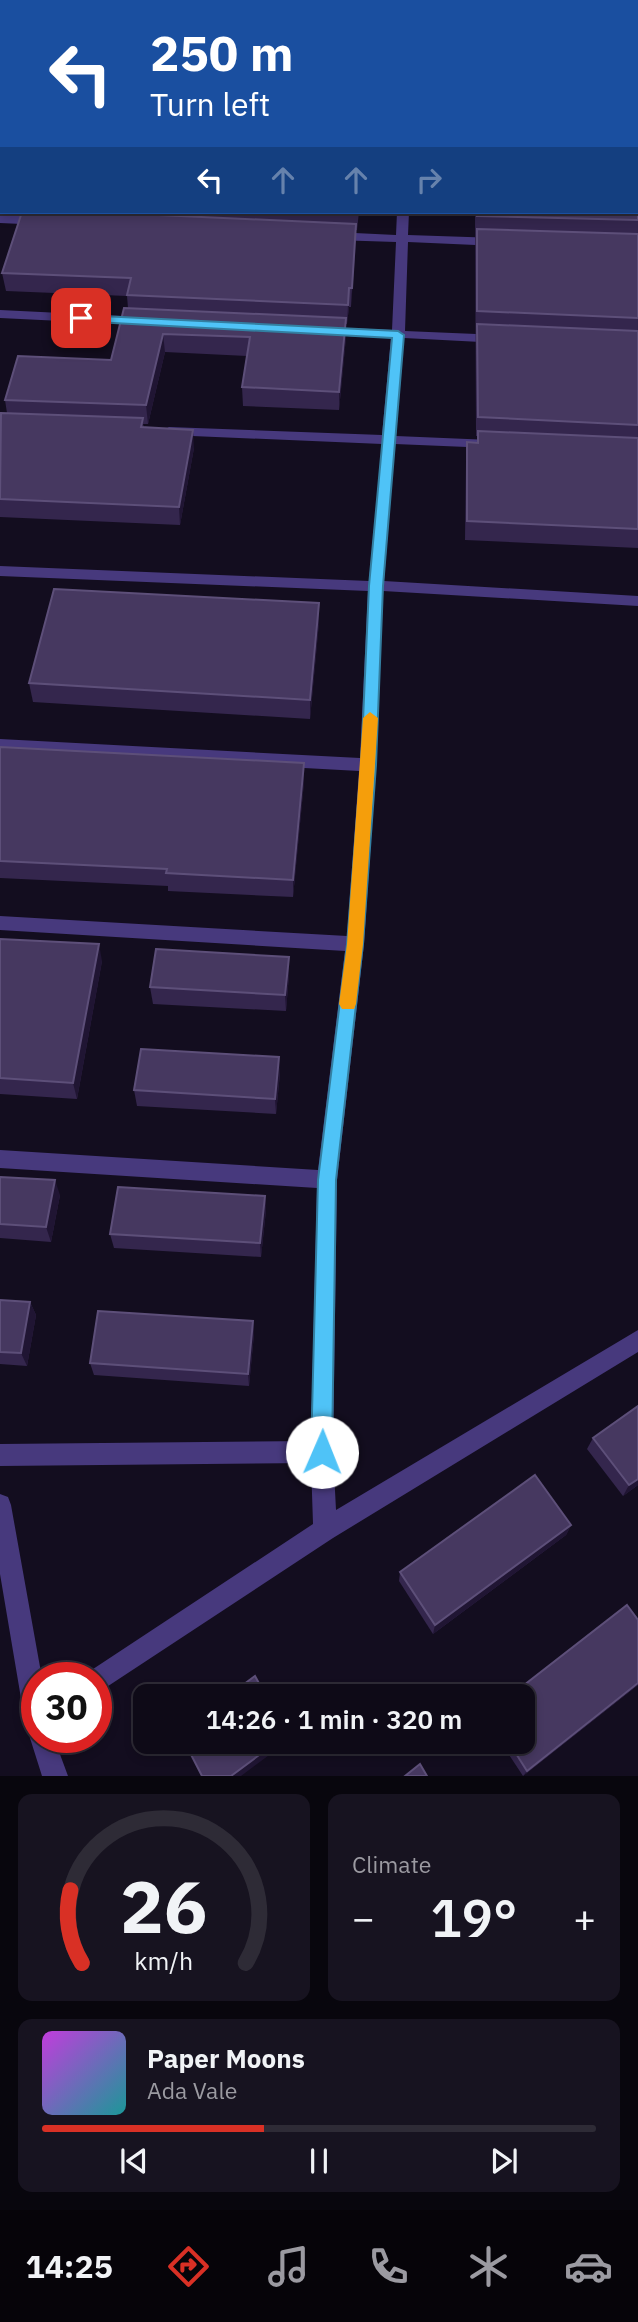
<!DOCTYPE html>
<meta charset="utf-8">
<style>
:root{--surface:#0e0a17;--page:#171320;--text:#f1f3f6;--muted:#9b9aa1;--line:#2e2b36;--accent:#d93025}
body{margin:0;font-family:"IBM Plex Sans",sans-serif;background:var(--page);color:var(--text);height:100vh;display:flex;flex-direction:column;font-size:26px;white-space:nowrap}
*{box-sizing:border-box;margin:0}
p{font-size:23px;color:var(--muted)}
.icon{flex:none;width:38px;height:38px;fill:none;stroke:currentColor;stroke-width:2;stroke-linecap:round;stroke-linejoin:round}
.map{position:relative;height:1776px;overflow:hidden}
.drawer{display:flex;flex-direction:column;gap:18px;padding:18px;background:#08060d;flex:1}
.drawer>*{flex:none}
.guide{position:absolute;left:0px;top:0px;width:639px;height:214px;box-shadow:0 4px 10px #0003,0 0 0 2px var(--line);background:#1a4fa0;color:#fff;overflow:hidden}
.speed{position:absolute;left:21px;top:1662px;display:flex;gap:14px;font-size:35px;font-weight:700;text-align:center}
.speed>*{display:grid;place-content:center;width:91px;height:91px;border-radius:50%;background:var(--surface);box-shadow:0 4px 10px #0003,0 0 0 2px var(--line);line-height:1}
.speed .limit{border:10px solid #d22;background:#fff;color:#111}
.pin{position:absolute;display:grid;place-items:center;width:60px;height:60px;color:#fff;margin:-30px;border-radius:14px;box-shadow:0 4px 10px #0006}
.me{position:absolute;width:77px;margin:-38px;rotate:1deg;stroke-linejoin:round;filter:drop-shadow(0 0 5px #0008)}
.turn{display:flex;align-items:center;gap:24px;height:147px;padding:0 35px;font-size:32px}
.turn .icon{width:91px;height:91px;stroke-width:2.5}
.turn b{display:block;font-size:49px;line-height:60px}
.lanes{display:flex;align-items:center;height:66px;padding:0 35px;background:#0003;justify-content:center;gap:35px;direction:ltr}
.lanes .off{opacity:.35}
.big{font-size:52px;font-weight:600;line-height:1.1}
.drawer .tile{flex:1;display:flex;flex-direction:column;justify-content:center;gap:10px;min-width:0;padding:0 24px;border-radius:14px;background:var(--page)}
.drawer .dial{align-items:center;gap:0}
.dial svg{height:182px;overflow:visible;fill:none;stroke:var(--line);stroke-width:7;stroke-linecap:round;text-anchor:middle}
.dial text{fill:var(--text);stroke:none}
.song{display:flex;align-items:center;gap:21px}
.cover{width:84px;height:84px;border-radius:10px;background:linear-gradient(135deg,hsl(290 70% 55%),hsl(180 70% 35%))}
.played{height:7px;border-radius:4px;background:linear-gradient(90deg,var(--accent) 40%,var(--line) 40%)}
.keys{display:flex;justify-content:space-around;direction:ltr}
.heat{display:flex;justify-content:space-between;align-items:center;font-size:38px;direction:ltr}
.drawer .tiles{flex:1;display:grid;gap:18px;grid-template-columns:1fr 1fr}
.tile:last-child{grid-column:span 2}
.trip{position:absolute;left:133px;top:1684px;width:402px;height:70px;border-radius:14px;background:var(--surface);box-shadow:0 4px 10px #0003,0 0 0 2px var(--line);font-weight:600;line-height:70px;text-align:center}
.menu{display:flex;height:112px;justify-content:space-around;align-items:center;background:#060409;color:var(--muted)}
.menu .icon{width:49px;height:49px}
.menu .selected{color:var(--accent)}
.menu b{font-size:32px;color:var(--text)}
.map>svg:first-child{display:block}
.lines{fill:none;stroke-linecap:round;stroke-linejoin:round}
.street{fill:#47397d;fill-rule:evenodd}
.wall{fill:#34264d}
.shaded-wall{fill:#201533}
.building{fill:#463860;stroke:#5d4f79;stroke-width:2}
.route{fill:#4fc3f7;stroke:#337fa1;stroke-width:2}
.slow{fill:#f59e0b}
</style>
<div class="map">
<svg width="638" height="1776" viewBox="0 0 638 1776">
<rect width="100%" height="100%" fill="#130d1f"/>
<g class="lines">
<g class="street">
<polygon points="36,0 102,0 103,2 37,2"/>
<rect x="399" y="0" width="10" height="2"/>
<rect x="0" y="61" width="2" height="6"/>
<polygon points="0,160 2,160 0,170"/>
<polygon points="397,212 409,212 408,235 498,238 504,242 498,246 408,242 405,331 500,335 506,339 500,343 404,338 396,436 491,440 498,444 491,448 395,444 384,581 638,596 638,606 383,591 376,765 364,944 337,1180 333,1452 336,1510 638,1330 638,1352 333,1538 96,1694 96,1678 85,1678 87,1673 313,1524 311,1463 0,1466 0,1444 311,1441 317,1188 0,1168 0,1150 318,1170 345,951 0,930 0,916 347,936 359,771 0,751 0,739 360,758 368,591 0,576 0,566 369,581 382,444 169,435 162,431 169,427 382,435 391,338 325,335 319,331 325,327 392,330 396,242 334,240 328,236 334,232 396,235"/>
<polygon points="0,215 44,217 50,221 44,225 0,223"/>
<polygon points="0,310 143,317 149,321 143,325 0,318"/>
<polygon points="0,1494 8,1497 11,1505 42,1678 37,1678 37,1738 54,1738 68,1776 42,1776 30,1738 32,1732 28,1731 25,1722 0,1574"/>
</g>
</g>
<g class="wall">
<polygon points="0,0 37,0 37,2 2,2 2,48 0,48"/>
<polygon points="456,0 638,0 638,548 465,540 466,461 467,442 477,443 478,436 476,436 475,212 637,212 637,2 456,2"/>
<polygon points="22,212 359,212 357,230 356,230 351,307 349,307 347,324 346,324 346,337 339,410 243,406 242,387 247,356 165,352 148,424 143,424 144,427 194,448 180,525 0,517 0,415 7,413 5,400 111,360 128,308 127,296 6,291 2,273"/>
<polygon points="319,622 310,719 33,702 29,683"/>
<polygon points="0,747 304,763 304,782 293,897 168,891 168,886 0,878"/>
<polygon points="0,939 102,961 77,1099 0,1094"/>
<polygon points="289,957 289,974 286,1011 153,1004 150,987"/>
<polygon points="280,1073 276,1114 137,1106 134,1090"/>
<polygon points="0,1177 60,1195 51,1242 0,1238"/>
<polygon points="265,1196 266,1210 261,1257 114,1248 110,1234"/>
<polygon points="0,1300 30,1302 36,1315 27,1366 0,1364"/>
<polygon points="253,1321 254,1334 249,1386 94,1375 90,1363"/>
<polygon points="593,1438 638,1485 623,1496 587,1449"/>
<polygon points="571,1525 566,1535 433,1634 399,1581 400,1572"/>
<polygon points="638,1620 638,1685 523,1776 500,1741 523,1741"/>
</g>
<g class="shaded-wall">
<polygon points="356,224 356,243 351,307 352,288"/>
<polygon points="349,288 349,307 347,324 348,305"/>
<polygon points="346,318 346,337 339,410 339,392"/>
<polygon points="163,334 165,352 148,424 146,405"/>
<polygon points="193,430 194,448 180,525 179,507"/>
<polygon points="319,603 319,622 310,719 310,700"/>
<polygon points="304,763 304,782 293,897 293,880"/>
<polygon points="99,944 102,961 77,1099 73,1083"/>
<polygon points="289,957 289,974 286,1011 285,995"/>
<polygon points="279,1057 280,1073 276,1114 275,1099"/>
<polygon points="55,1180 60,1195 51,1242 46,1227"/>
<polygon points="265,1196 266,1210 261,1257 260,1243"/>
<polygon points="30,1302 36,1315 27,1366 21,1353"/>
<polygon points="253,1321 254,1334 249,1386 248,1374"/>
<polygon points="638,1479 638,1485 623,1496 629,1485"/>
<polygon points="571,1525 566,1535 433,1634 435,1625"/>
<polygon points="638,1683 638,1685 523,1776 527,1771"/>
<polygon points="278,1741 288,1741 241,1776 231,1776"/>
</g>
<g class="building">
<polygon points="0,0 30,0 29,2 2,2 2,31 0,31"/>
<polygon points="93,0 330,0 377,2 92,2"/>
<polygon points="480,0 637,0 638,220 477,216 477,212 637,212 637,2 480,2"/>
<polygon points="22,212 93,212 356,224 352,288 349,288 348,305 127,295 131,278 2,273"/>
<polygon points="477,229 638,234 638,318 477,311"/>
<polygon points="124,308 346,318 339,392 242,387 250,337 163,334 146,405 5,400 18,356 111,360"/>
<polygon points="477,324 638,331 638,425 478,417"/>
<polygon points="1,413 143,418 141,427 193,430 179,507 0,499"/>
<polygon points="478,431 638,438 638,529 467,521 467,442 478,443"/>
<polygon points="54,589 319,603 310,700 29,683"/>
<polygon points="0,747 304,763 293,880 166,873 167,869 0,861"/>
<polygon points="0,939 99,944 73,1083 0,1078"/>
<polygon points="156,949 289,957 285,995 150,987"/>
<polygon points="141,1049 279,1057 275,1099 134,1090"/>
<polygon points="0,1177 55,1180 46,1227 0,1224"/>
<polygon points="118,1187 265,1196 260,1243 110,1234"/>
<polygon points="0,1300 30,1302 21,1353 0,1352"/>
<polygon points="98,1311 253,1321 248,1374 90,1363"/>
<polygon points="638,1406 638,1479 629,1485 593,1438"/>
<polygon points="535,1475 571,1525 435,1625 400,1572"/>
<polygon points="627,1605 638,1620 638,1683 527,1771 508,1741 523,1741 523,1696 510,1696"/>
<polygon points="255,1676 266,1696 228,1696"/>
<polygon points="184,1741 278,1741 231,1776 202,1776"/>
<polygon points="420,1764 427,1776 405,1776"/>
</g>
<polygon class="route" points="81,315 398,331 404,335 383,586 376,765 363,944 336,1180 332,1452 329,1459 322,1462 314,1459 311,1452 318,1180 347,944 361,765 369,586 392,338 77,321 75,318"/>
<polygon class="slow" points="370,712 378,718 363,944 356,1004 354,1009 342,1009 339,1004 347,944 363,718"/>
</svg>
<div class="speed"><div class="limit">30</div></div>
<div class="pin" style="left:81px;top:318px;background:#d93025"><svg class="icon" aria-label="arrive" viewBox="0 0 24 24"><path d="M6 21V4h12l-3 4 3 4H6"/></svg></div>
<svg class="me" style="left:322px;top:1452px" viewBox="-20 -20 40 40"><circle r="19" fill="#fff"/><path d="M0-13L10 11 0 6-10 11z" fill="#4fc3f7"/></svg>
<div class="trip">14:26 · 1 min · 320 m</div>
<div class="guide">
<div class="turn"><svg class="icon" aria-label="left" viewBox="0 0 24 24"><path d="M17 20v-9H6M10 6l-5 5 5 5"/></svg><div><b>250 m</b>Turn left</div></div>
<div class="lanes"><svg class="icon" aria-label="left" viewBox="0 0 24 24"><path d="M17 20v-9H6M10 6l-5 5 5 5"/></svg><svg class="icon off" aria-label="ahead" viewBox="0 0 24 24"><path d="M12 20V5M6 11l6-6 6 6"/></svg><svg class="icon off" aria-label="ahead" viewBox="0 0 24 24"><path d="M12 20V5M6 11l6-6 6 6"/></svg><svg class="icon off" aria-label="right" viewBox="0 0 24 24"><path d="M7 20v-9h11M14 6l5 5-5 5"/></svg></div>
</div>
</div>
<section class="drawer">
<div class="tiles">
<div class="tile dial"><svg viewBox="0 0 100 80">
<path d="M14 69A42 42 0 1 1 86 69"/>
<path d="M14 69A42 42 0 0 1 9 37" stroke="#d93025"/>
<text x="50" y="56" font-size="32" font-weight="700">26</text>
<text x="50" y="72" font-size="11">km/h</text>
</svg></div>
<div class="tile"><p>Climate</p>
<div class="heat"><a>−</a><b class="big">19°</b><a>+</a></div>
</div>
<div class="tile">
<div class="song"><i class="cover"></i><div><b>Paper Moons</b><p>Ada Vale</p></div></div>
<div class="played"></div>
<div class="keys"><svg class="icon" aria-label="previous" viewBox="0 0 24 24"><path d="M18 5L8 12l10 7zM5 5v14"/></svg><svg class="icon" aria-label="pause" viewBox="0 0 24 24"><path d="M8 5v14M16 5v14"/></svg><svg class="icon" aria-label="next" viewBox="0 0 24 24"><path d="M6 5l10 7-10 7zM19 5v14"/></svg></div>
</div>
</div>
</section>
<nav class="menu">
<b>14:25</b>
<svg class="icon selected" aria-label="directions" viewBox="0 0 24 24"><path d="M12 3l9 9-9 9-9-9zM9 14v-3h6M13 9l2 2-2 2"/></svg>
<svg class="icon" aria-label="music" viewBox="0 0 24 24"><path d="M9 18V5l10-2v13"/><circle cx="6" cy="18" r="3"/><circle cx="16" cy="16" r="3"/></svg>
<svg class="icon" aria-label="phone" viewBox="0 0 24 24"><path d="M5 4h4l2 5-3 2q2 4 5 5l2-3 5 2v4C11 20 4 13 5 4z"/></svg>
<svg class="icon" aria-label="climate" viewBox="0 0 24 24"><path d="M12 3v18M4 7l16 10M4 17L20 7"/></svg>
<svg class="icon" aria-label="car" viewBox="0 0 24 24"><path d="M5 17H2v-5l4-1 3-4h7l3 4 3 1v5h-3M9 17h6M6 11h13"/><circle cx="7" cy="17" r="2"/><circle cx="17" cy="17" r="2"/></svg>
</nav>
